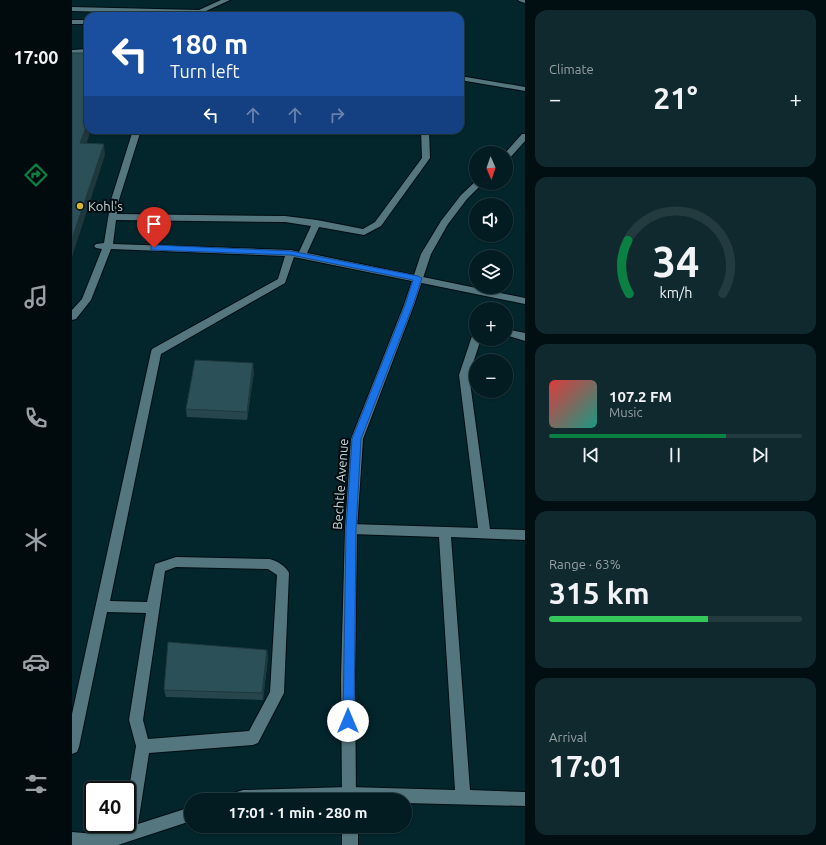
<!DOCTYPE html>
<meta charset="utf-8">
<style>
:root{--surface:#021c21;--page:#10292e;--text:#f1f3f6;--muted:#96a1a5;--line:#233a3f;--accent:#0b8043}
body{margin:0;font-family:Ubuntu,sans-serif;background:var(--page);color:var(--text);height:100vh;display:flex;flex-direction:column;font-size:15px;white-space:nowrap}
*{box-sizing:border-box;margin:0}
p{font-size:13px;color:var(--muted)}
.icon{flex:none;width:22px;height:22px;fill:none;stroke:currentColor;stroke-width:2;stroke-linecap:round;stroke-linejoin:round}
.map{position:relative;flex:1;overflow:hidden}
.details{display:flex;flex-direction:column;gap:10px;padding:10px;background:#010f12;width:301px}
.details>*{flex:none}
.guide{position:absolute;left:12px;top:12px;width:380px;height:122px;border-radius:12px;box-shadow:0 1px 3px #0004,0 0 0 1px var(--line);background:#1a4fa0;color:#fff;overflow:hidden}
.needle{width:26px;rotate:178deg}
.fabs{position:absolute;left:397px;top:146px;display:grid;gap:8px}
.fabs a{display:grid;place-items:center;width:44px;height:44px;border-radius:50%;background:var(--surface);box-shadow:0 1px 3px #0004,0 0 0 1px var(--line);font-size:20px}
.speed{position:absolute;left:12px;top:781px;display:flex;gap:8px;font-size:20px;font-weight:700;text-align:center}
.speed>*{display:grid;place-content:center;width:52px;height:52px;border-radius:50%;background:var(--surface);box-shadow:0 1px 3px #0004,0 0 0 1px var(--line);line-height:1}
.speed .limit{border:2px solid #111;border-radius:6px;background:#fff;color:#111}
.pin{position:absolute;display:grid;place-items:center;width:34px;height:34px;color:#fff;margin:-41px -17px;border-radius:50% 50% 50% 0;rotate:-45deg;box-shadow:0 0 4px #0007}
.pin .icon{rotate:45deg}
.me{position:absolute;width:44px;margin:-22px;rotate:0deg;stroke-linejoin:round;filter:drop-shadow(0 0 3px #0008)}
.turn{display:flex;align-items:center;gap:14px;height:84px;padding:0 20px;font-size:18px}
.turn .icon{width:52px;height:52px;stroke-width:2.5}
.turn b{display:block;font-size:28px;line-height:34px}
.lanes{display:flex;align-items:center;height:38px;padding:0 20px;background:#0003;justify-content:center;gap:20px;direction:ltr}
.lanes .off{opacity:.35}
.big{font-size:30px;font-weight:700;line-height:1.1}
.details .card{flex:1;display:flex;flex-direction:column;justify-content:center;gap:6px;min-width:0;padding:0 14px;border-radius:12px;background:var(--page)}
.details .dial{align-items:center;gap:0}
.dial svg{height:104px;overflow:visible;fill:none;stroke:var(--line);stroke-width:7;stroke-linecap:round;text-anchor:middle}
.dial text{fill:var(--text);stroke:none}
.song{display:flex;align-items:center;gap:12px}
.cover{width:48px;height:48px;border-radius:6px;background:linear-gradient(135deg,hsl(0 70% 55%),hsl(170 70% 35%))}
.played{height:4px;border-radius:2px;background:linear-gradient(90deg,var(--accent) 70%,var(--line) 70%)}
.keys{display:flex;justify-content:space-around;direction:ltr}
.heat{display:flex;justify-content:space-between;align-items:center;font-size:22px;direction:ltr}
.charge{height:6px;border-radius:3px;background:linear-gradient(90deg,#34c759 63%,var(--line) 0)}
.trip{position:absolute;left:112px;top:793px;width:228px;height:40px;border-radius:20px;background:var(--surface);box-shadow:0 1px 3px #0004,0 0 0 1px var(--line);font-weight:700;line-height:40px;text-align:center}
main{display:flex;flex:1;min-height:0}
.menu{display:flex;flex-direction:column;width:72px;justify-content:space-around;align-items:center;background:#010b0d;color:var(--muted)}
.menu .icon{width:28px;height:28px}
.menu .on{color:var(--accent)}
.menu b{font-size:18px;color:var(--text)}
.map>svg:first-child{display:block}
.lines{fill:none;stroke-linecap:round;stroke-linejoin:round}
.service-casing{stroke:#000d12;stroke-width:2}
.minor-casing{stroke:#000d12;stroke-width:2}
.tertiary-casing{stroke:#000d12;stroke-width:2}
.service{fill:#54767e;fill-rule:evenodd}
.minor{fill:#54767e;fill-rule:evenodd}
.tertiary{fill:#54767e;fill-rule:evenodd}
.wall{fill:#26454c}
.shaded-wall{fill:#1f383e}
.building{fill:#2c5058;stroke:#1f383e}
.route{fill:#1a73e8;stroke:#114b97}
.poi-dot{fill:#d5b534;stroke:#020c0f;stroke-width:1.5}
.labels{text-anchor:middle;stroke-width:4;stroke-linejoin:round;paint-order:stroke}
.poi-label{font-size:13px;fill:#c5d7db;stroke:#020c0f;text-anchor:start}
.street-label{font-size:13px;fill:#c5d7db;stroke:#020c0f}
</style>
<main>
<nav class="menu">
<b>17:00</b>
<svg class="icon on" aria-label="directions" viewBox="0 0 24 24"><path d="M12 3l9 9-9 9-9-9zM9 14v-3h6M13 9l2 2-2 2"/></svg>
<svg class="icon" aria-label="music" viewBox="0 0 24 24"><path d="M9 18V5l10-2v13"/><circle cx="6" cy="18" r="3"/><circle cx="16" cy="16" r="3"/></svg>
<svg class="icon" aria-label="phone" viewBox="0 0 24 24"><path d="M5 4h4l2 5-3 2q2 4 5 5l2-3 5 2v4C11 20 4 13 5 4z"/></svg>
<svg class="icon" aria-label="climate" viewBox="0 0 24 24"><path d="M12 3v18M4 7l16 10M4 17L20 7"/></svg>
<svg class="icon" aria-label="car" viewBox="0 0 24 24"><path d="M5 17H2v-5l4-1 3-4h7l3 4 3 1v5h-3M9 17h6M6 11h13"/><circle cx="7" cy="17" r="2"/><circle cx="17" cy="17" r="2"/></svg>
<svg class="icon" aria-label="filters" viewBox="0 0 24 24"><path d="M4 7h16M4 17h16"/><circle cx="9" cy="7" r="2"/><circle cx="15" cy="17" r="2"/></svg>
</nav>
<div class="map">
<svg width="453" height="845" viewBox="0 0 453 845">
<rect width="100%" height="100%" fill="#03252c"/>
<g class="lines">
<defs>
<g id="service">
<polygon points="149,0 158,0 123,16 120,14 0,11 0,7 127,10"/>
<rect x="0" y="20" width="16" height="4"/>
<polygon points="16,49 16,53 0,54 0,50"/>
<polygon points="388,76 453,87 453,91 388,80"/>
<path d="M61 130H69L47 200 45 214 213 216 245 220 291 229 303 222 350 158 349 130H357L358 158 309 226 292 235 247 227 235 253 453 298V304L222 257 213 283 89 354 38 601 75 602 83 564 104 557 198 559C205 561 214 566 217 573L212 693 186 743 181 745 77 753 66 824 119 807V821L46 845H0V832L24 834 50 829 51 824H55V801L64 746 57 720 74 613 35 612 7 747 5 752 0 754V714L79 352 80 349 206 279 213 256 39 249 19 300 4 319 0 320V310L10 299 30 249 24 248 22 246 24 244 32 243 39 200ZM44 220 213 222 239 226 227 252 219 250 41 244ZM104 567 196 569 205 575 198 692 177 731 76 739 71 720 93 571Z"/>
<polygon points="434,329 453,333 453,341 434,335"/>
<polygon points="404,335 404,339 409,339 397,375 418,529 453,530 453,540 379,537 398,790 453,792 453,806 333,803 333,800 154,800 156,795 171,790 277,787 383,790 367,537 279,534 275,533 273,529 275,525 279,524 406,528 387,375 400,336"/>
</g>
<polygon id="minor" points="446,0 453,0 453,3 447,1"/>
<g id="tertiary">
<polygon points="450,134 453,134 453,141 437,159 434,160 433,153"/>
<polygon points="404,181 404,183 411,183 395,199 376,224 359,254 342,305 291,439 285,529 283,677 284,800 270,800 269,677 273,529 279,439 332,305 349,254 369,221 389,195"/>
<rect x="270" y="826" width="16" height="19"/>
</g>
</defs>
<use href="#service" class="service-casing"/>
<use href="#minor" class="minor-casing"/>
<use href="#tertiary" class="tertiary-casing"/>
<use href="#service" class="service"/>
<use href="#minor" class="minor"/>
<use href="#tertiary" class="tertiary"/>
</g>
<g class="wall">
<polygon points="182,372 175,420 115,417 114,409"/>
<polygon points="195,650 196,657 191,700 94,697 92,690"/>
</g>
<g class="shaded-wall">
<polygon points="16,122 16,130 19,130 11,154 8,143"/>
<polygon points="32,144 33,155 0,257 0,239"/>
<polygon points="181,363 182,372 175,420 175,412"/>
<polygon points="195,650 196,657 191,700 190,693"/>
</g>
<g class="building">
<polygon points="0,53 16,53 16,122 8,143 32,144 0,239"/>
<polygon points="123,360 181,363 175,412 114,409"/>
<polygon points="96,642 195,650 190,693 92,690"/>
</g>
<polygon class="route" points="82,245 219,251 346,276 350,278 341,305 289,439 284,529 282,721 280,725 276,727 272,725 271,721 274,529 280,439 333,305 341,280 219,255 79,250 79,246"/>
<circle class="poi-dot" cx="8" cy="206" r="4"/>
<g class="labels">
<g class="poi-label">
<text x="16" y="211">Kohl's</text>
</g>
<g class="street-label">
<text transform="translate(268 484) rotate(-86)" y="5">Bechtle Avenue</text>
</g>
</g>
</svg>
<div class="fabs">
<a><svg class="needle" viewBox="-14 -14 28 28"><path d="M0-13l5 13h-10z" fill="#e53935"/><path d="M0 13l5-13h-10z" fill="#96a1a5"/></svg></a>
<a><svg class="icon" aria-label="sound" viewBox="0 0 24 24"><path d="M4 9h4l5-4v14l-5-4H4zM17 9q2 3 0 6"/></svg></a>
<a><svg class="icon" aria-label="layers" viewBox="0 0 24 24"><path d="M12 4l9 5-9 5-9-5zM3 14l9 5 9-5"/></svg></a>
<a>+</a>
<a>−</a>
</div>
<div class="speed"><div class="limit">40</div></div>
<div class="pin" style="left:82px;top:248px;background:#d93025"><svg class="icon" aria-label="arrive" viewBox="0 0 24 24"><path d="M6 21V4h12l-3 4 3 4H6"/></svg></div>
<svg class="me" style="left:276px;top:721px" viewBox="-20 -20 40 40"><circle r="19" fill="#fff"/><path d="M0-13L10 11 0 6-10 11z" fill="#1a73e8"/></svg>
<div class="trip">17:01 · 1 min · 280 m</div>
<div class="guide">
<div class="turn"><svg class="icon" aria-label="left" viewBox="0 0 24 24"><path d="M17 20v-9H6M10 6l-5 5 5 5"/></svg><div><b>180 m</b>Turn left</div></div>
<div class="lanes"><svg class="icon" aria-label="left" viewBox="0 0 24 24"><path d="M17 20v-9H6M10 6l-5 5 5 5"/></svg><svg class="icon off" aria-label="ahead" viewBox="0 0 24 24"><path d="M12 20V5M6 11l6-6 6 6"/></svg><svg class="icon off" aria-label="ahead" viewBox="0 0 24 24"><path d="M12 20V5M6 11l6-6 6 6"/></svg><svg class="icon off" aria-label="right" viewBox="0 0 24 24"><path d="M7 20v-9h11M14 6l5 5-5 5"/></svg></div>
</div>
</div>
<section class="details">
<div class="card"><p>Climate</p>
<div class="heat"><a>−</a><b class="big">21°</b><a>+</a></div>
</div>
<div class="card dial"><svg viewBox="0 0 100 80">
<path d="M14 69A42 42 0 1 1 86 69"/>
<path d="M14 69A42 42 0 0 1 13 28" stroke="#0b8043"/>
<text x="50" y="56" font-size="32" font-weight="700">34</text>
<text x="50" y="72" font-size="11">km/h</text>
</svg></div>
<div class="card">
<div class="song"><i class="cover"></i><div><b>107.2 FM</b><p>Music</p></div></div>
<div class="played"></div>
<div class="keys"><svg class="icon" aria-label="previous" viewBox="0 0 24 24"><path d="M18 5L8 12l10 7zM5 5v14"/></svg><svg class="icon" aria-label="pause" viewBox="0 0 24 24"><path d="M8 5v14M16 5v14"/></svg><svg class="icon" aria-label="next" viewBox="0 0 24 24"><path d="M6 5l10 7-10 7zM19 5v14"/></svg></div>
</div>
<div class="card"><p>Range · 63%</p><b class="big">315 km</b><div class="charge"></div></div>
<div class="card"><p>Arrival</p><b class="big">17:01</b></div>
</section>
</main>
